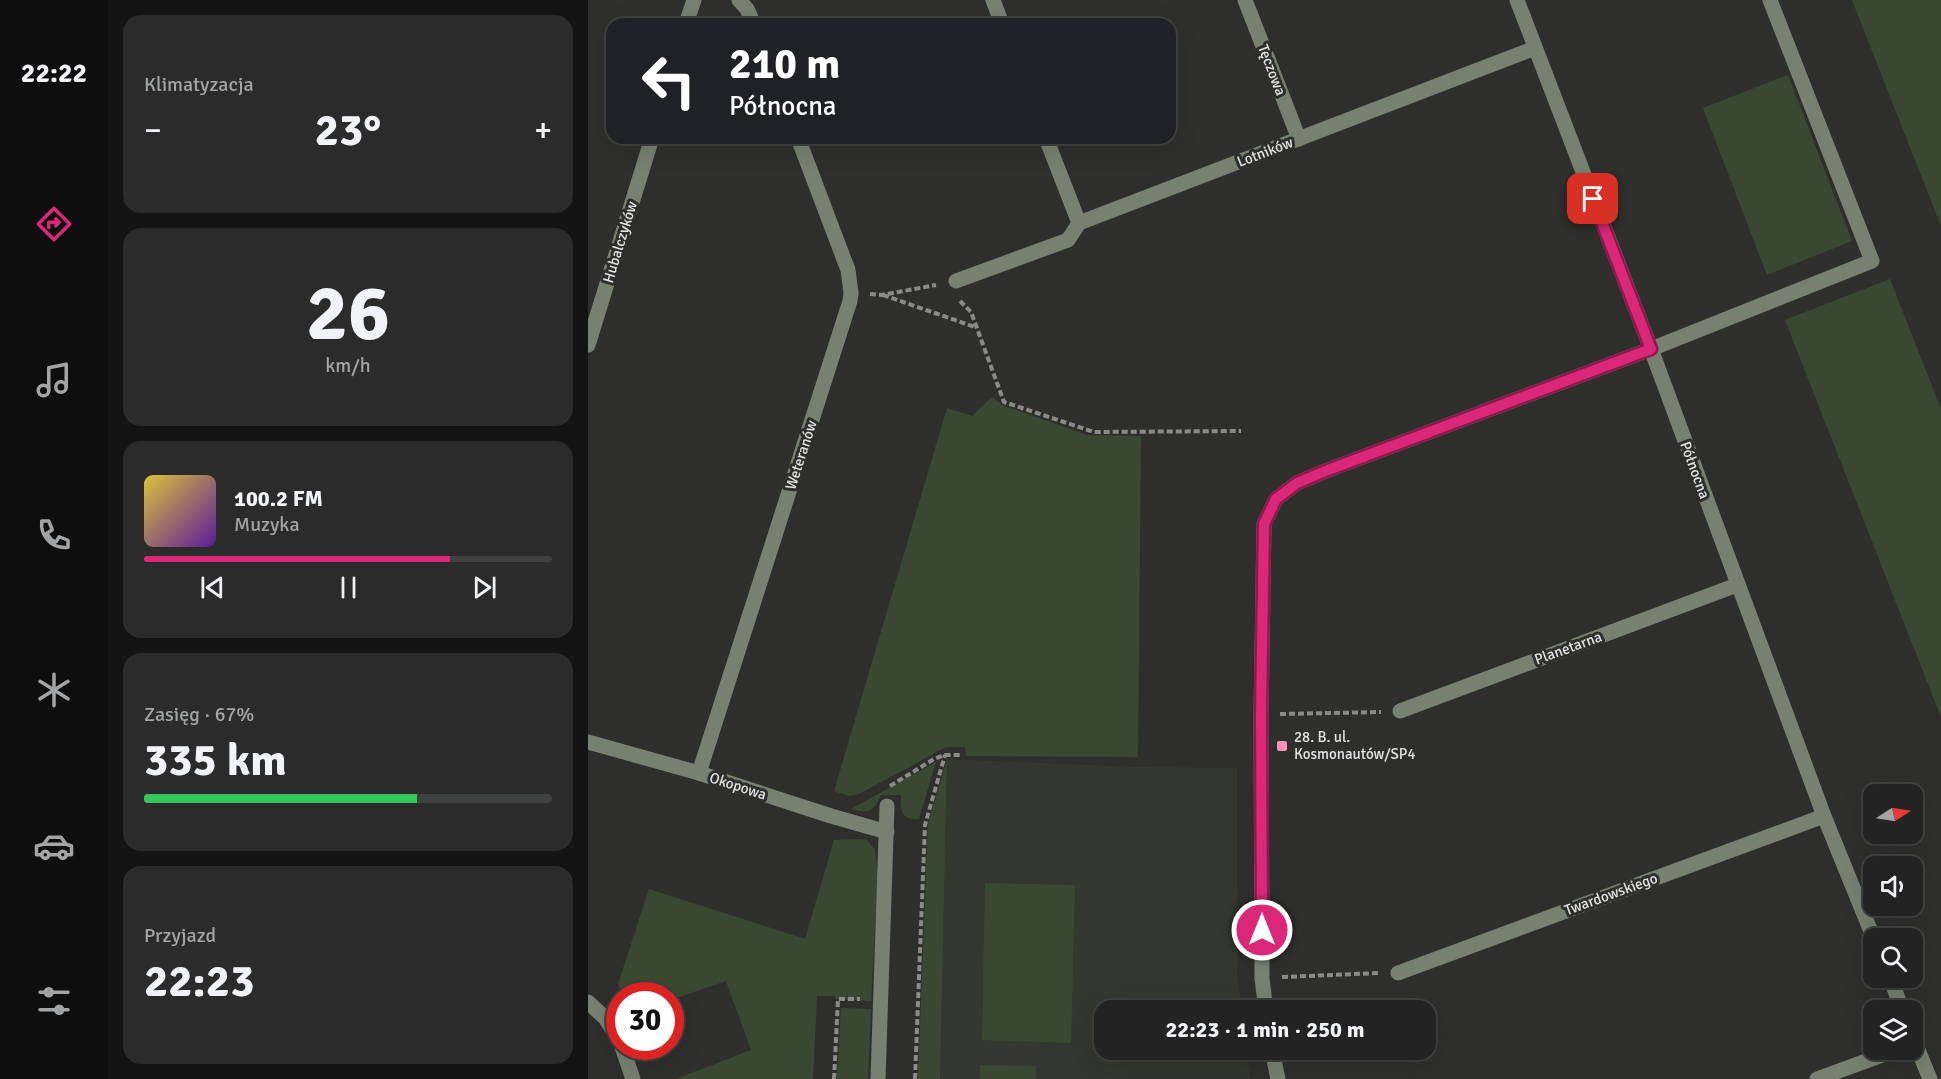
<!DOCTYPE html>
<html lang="pl">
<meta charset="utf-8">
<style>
:root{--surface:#222322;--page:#2a2b2a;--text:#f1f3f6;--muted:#a2a4a5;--line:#3f4040;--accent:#db2777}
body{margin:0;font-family:Signika,sans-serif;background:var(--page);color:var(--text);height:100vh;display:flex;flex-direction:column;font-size:22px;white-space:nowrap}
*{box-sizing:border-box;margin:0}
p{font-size:20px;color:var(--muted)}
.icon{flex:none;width:33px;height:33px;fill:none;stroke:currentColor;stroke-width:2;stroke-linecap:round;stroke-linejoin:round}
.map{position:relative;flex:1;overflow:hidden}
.sheet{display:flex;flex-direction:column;gap:15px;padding:15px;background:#131313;width:480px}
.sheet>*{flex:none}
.top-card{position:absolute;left:18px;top:18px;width:570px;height:126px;border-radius:18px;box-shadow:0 6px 24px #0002,0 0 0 2px var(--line);background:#202124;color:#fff;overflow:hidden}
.needle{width:39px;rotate:78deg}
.fabs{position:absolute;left:1275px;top:784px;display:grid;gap:12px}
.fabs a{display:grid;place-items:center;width:60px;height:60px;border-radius:12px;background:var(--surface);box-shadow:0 6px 24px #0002,0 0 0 2px var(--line);font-size:30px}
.speed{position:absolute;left:18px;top:982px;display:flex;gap:12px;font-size:30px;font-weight:700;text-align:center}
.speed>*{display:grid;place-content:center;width:78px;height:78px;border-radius:50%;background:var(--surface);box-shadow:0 6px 24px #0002,0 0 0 2px var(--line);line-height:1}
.speed .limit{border:9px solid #d22;background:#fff;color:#111}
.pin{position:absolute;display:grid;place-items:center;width:51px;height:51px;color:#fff;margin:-26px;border-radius:12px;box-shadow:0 3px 9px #0006}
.me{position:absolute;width:66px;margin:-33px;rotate:0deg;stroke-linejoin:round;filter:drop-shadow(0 0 4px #0008)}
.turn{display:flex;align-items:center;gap:21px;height:126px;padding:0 24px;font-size:27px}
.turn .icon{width:78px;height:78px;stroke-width:2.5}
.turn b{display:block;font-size:42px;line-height:51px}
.big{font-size:45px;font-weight:800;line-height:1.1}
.sheet .card{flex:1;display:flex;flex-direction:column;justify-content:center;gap:9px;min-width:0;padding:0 21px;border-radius:18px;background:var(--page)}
.sheet .dial{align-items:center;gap:0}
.dial b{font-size:78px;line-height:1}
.song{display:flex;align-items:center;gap:18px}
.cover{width:72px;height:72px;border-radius:9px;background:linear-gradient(135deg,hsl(50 70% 55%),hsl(270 70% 35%))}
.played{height:6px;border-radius:3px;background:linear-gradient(90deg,var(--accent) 75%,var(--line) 75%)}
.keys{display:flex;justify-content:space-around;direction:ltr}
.heat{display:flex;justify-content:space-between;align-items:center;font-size:33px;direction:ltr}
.charge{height:9px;border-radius:4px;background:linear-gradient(90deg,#34c759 67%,var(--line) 0)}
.trip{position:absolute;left:506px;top:1000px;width:342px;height:60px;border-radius:18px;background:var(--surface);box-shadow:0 6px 24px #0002,0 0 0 2px var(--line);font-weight:800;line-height:60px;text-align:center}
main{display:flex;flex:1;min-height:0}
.dock{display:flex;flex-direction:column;width:108px;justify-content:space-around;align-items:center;background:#0e0e0e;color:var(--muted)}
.dock .icon{width:42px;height:42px}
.dock .on{color:var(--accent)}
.dock b{font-size:27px;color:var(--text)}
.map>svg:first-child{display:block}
.built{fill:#33372f}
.green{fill:#3b4831}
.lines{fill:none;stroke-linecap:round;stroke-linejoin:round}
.path{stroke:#8a8b89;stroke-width:4;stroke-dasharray:6 3;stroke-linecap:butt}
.minor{stroke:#778071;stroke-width:15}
.route-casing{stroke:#8e194d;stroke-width:15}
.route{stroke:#db2777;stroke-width:10}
.poi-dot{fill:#ff8eba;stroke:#2e2f2d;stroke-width:2}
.labels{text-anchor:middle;stroke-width:6;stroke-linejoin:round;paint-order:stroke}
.street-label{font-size:15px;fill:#e2e3e2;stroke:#2e2f2d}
.poi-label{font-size:15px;fill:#e2e3e2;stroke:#2e2f2d;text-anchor:start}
</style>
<main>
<nav class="dock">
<b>22:22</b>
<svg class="icon on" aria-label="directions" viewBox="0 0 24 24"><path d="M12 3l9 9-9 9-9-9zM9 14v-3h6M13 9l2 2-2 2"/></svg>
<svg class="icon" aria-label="music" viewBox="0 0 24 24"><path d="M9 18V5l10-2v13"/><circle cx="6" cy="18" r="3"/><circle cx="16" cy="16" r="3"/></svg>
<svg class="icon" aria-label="phone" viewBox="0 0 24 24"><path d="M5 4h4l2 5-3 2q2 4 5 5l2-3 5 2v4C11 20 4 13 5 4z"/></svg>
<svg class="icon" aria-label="climate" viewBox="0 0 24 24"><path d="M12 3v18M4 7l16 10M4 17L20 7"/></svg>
<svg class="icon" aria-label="car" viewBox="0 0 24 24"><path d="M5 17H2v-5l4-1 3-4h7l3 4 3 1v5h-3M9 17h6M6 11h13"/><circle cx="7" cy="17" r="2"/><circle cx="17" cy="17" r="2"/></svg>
<svg class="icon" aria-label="filters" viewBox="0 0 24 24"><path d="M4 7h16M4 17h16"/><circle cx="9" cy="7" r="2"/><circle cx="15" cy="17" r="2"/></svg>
</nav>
<section class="sheet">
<div class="card"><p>Klimatyzacja</p>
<div class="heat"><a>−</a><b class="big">23°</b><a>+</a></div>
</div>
<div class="card dial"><b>26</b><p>km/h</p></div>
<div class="card">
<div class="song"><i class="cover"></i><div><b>100.2 FM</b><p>Muzyka</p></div></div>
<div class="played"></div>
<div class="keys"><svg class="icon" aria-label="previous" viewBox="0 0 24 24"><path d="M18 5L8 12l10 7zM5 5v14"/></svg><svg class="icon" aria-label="pause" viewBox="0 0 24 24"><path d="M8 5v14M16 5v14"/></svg><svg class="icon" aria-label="next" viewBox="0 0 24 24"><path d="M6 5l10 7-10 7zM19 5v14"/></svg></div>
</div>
<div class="card"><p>Zasięg · 67%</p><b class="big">335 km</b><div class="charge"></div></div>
<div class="card"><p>Przyjazd</p><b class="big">22:23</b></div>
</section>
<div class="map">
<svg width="1353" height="1079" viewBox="0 0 1353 1079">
<rect width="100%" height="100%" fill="#2e2f2d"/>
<polygon class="built" points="359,759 550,767 649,768 649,977 654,1011 516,1011 516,1050 658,1050 662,1079 352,1079"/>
<g class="green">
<polygon points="1264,0 1353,0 1353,226"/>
<polygon points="1200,75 1264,241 1179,275 1115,108"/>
<polygon points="1302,279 1353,409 1353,717 1197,320"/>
<polygon points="404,397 414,405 499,435 553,436 550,757 378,756 377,747 358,747 271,794 261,796 246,791 359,408 384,416"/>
<polygon points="359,759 352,1079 330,1079 340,824"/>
<path d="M348 762 331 819C312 820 313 810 313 795H293C285 812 281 814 263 809Z"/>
<polygon points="278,839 287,850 290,872 283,1001 247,999 247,996 229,996 225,1079 88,1079 163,1050 138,981 83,1000 82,996 35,996 30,984 61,889 217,939 246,840"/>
<polygon points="397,883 487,885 483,1043 394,1040"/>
<polygon points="253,1008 283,1009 280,1079 249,1079"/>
<polygon points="392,1065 448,1066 448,1079 392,1079"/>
</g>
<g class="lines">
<g class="path">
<polyline points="282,294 294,295 348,285"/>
<polyline points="295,295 387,327"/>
<polyline points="372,301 383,312 416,402 506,432 653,431"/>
<polyline points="692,714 793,712"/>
<polyline points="302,786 346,759 357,755 374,755"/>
<polyline points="694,977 791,973"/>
<polyline points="246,1079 250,999 272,999"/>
<polyline points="327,1079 337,825 357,755"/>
</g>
<g class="minor">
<polyline points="151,0 159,9 166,24"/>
<polyline points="405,0 414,24"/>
<polyline points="657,0 711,139"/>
<polyline points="929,0 1063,349 1236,816 1286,939"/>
<polyline points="98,24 106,0"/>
<polyline points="458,138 491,223"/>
<polyline points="491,223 947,48"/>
<polyline points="368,281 480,240 491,223"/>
<polyline points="0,345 64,138"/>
<polyline points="812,711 1149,585"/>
<polyline points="0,742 111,773 243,816 299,832"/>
<polyline points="111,773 262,301 263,293 260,270 210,138"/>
<polyline points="810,973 1236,816"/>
<polyline points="1302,978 1315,1011"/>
<polyline points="0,1002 17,1018 32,1041"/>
<polyline points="678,1011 674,978 673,714 676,524 688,499 709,483 740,470 1063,349 1284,261 1182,0"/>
<polyline points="1324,1035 1342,1079"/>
<polyline points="34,1047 45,1079"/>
<polyline points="684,1050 690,1079"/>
<polyline points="290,1079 299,806"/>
<polyline points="1229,1079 1308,1050"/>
</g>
</g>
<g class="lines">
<defs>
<polyline id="route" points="674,930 673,714 676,524 688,499 709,483 740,470 1063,349 1005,199"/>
</defs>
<use href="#route" class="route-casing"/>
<use href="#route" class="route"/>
</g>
<rect class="poi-dot" x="688" y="740" width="12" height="12" rx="3"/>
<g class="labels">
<g class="street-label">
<text transform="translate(684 70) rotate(69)" y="5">Tęczowa</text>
<text transform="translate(677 152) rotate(-21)" y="5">Lotników</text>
<text transform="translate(32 242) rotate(-73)" y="5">Hubalczyków</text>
<text transform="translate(213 455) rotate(-72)" y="5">Weteranów</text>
<text transform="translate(1107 470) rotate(70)" y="5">Północna</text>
<text transform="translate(980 648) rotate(-20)" y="5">Planetarna</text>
<text transform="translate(150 786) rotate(18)" y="5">Okopowa</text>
<text transform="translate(1023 894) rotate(-20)" y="5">Twardowskiego</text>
</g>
<g class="poi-label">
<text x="706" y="742">28. B. ul.<tspan x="706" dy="17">Kosmonautów/SP4</tspan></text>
</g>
</g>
</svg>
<div class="fabs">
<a><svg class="needle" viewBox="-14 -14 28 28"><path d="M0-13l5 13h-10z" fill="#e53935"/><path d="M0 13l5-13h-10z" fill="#a2a4a5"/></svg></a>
<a><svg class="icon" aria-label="sound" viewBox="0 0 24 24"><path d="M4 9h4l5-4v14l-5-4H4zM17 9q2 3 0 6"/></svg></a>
<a><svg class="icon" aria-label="search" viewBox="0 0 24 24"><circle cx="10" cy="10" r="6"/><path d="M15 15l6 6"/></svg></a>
<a><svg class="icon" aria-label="layers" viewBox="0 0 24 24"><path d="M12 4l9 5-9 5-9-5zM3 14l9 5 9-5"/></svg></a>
</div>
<div class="speed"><div class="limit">30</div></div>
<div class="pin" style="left:1005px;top:199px;background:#d93025"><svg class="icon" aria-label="arrive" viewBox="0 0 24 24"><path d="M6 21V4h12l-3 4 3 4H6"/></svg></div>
<svg class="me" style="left:674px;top:930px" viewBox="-20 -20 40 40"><circle r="17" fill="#db2777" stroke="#fff" stroke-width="3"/><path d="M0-11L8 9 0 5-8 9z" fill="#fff"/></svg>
<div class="trip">22:23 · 1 min · 250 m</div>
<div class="top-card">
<div class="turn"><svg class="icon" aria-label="left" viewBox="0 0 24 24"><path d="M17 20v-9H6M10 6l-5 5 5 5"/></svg><div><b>210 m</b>Północna</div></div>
</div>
</div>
</main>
